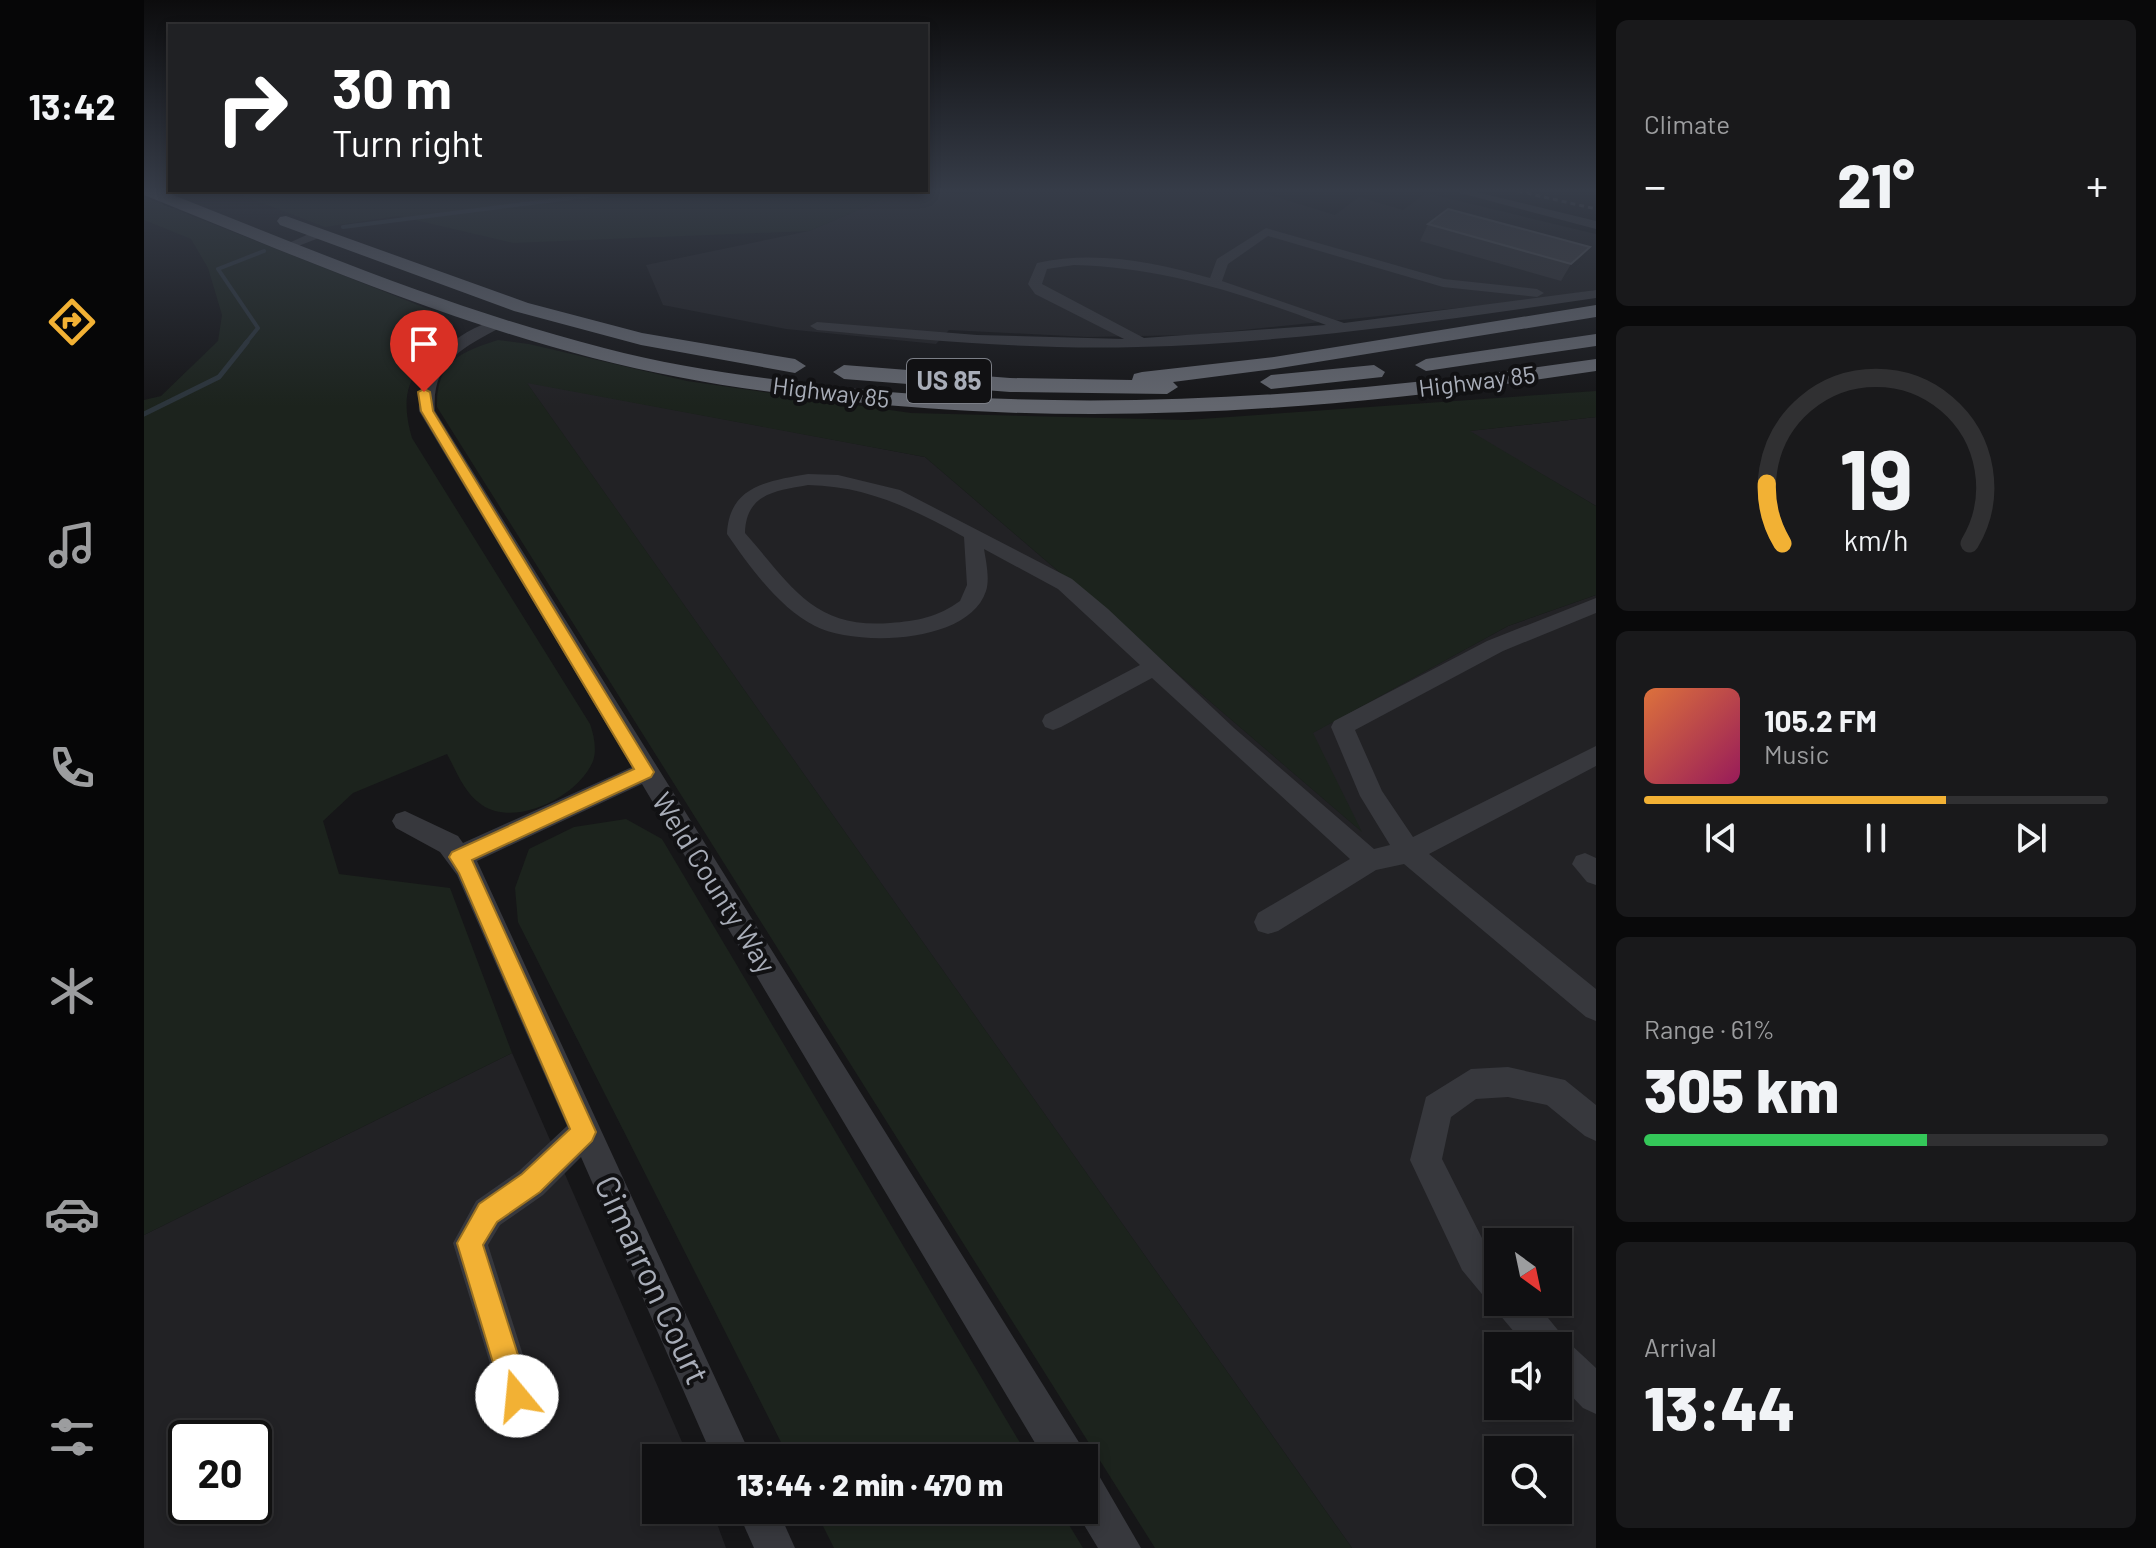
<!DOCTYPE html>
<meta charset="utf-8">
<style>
:root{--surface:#101012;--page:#19191b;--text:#f1f3f6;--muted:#9c9d9f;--line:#303032;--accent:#f2b134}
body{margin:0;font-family:Barlow,sans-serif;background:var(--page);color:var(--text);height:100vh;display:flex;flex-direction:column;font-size:30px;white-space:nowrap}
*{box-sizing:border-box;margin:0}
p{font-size:26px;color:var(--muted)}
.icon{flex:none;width:44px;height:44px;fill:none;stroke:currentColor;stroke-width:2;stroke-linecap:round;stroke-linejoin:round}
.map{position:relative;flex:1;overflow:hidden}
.details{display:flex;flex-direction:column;gap:20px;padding:20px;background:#09090a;width:560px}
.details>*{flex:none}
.banner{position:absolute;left:24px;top:24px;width:760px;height:168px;border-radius:0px;box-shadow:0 4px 12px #0003,0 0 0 2px var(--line);background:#202124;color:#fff;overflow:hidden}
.needle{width:52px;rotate:147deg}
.controls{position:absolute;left:1340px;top:1228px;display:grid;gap:16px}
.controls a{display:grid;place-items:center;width:88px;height:88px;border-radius:0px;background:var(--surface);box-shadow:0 4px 12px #0003,0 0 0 2px var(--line);font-size:40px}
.speed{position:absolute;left:24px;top:1420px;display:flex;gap:16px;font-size:40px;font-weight:700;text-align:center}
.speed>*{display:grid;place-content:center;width:104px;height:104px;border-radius:50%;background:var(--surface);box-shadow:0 4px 12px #0003,0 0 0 2px var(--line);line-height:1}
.speed .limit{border:4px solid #111;border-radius:12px;background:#fff;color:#111}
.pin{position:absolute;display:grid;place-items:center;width:68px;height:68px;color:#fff;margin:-82px -34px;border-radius:50% 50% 50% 0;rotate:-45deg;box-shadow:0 0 8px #0007}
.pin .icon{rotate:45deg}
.me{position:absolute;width:88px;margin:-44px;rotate:343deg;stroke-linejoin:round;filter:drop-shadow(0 0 6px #0008)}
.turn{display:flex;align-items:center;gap:28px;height:168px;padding:0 32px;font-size:36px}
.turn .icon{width:104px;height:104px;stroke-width:2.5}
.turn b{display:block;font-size:56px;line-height:68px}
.big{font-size:60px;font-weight:800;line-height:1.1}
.details .tile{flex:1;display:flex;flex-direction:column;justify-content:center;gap:12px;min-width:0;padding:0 28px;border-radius:12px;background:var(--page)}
.details .dial{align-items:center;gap:0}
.dial svg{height:208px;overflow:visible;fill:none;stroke:var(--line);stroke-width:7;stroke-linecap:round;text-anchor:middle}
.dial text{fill:var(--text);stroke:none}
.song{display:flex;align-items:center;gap:24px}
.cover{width:96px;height:96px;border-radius:12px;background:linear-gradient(135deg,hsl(20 70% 55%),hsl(330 70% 35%))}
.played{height:8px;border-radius:4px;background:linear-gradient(90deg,var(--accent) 65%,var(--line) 65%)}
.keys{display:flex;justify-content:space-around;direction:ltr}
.heat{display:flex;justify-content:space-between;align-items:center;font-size:44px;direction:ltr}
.charge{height:12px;border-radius:6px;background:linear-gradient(90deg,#34c759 61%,var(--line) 0)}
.trip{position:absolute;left:498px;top:1444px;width:456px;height:80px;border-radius:0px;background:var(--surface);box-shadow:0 4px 12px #0003,0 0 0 2px var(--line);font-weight:800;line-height:80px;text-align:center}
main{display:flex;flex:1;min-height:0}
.menu{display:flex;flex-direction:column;width:144px;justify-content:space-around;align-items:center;background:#060607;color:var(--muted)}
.menu .icon{width:56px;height:56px}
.menu .on{color:var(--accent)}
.menu b{font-size:36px;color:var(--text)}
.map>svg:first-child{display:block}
.built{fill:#222225;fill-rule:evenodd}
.green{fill:#1c231d}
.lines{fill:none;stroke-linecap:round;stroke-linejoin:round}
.stream-far1{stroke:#2c353c;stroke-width:4}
.stream{stroke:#2c353c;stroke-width:5}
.minor{fill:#37383d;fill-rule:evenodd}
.highway{fill:#63666e;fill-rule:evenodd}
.rail{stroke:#4a4c52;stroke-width:3;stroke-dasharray:5 4;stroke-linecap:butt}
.wall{fill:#323236}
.shaded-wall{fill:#212124}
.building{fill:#3f3f44;stroke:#4f5156;stroke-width:2}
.route{fill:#f2b134;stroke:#9d7322;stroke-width:2}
.labels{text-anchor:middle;stroke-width:8;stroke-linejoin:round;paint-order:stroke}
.far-street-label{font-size:24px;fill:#a8adb8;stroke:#111113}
.shield{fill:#111113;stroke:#7b7e86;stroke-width:2}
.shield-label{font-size:26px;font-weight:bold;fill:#a8adb8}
.street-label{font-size:28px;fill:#a8adb8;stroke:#111113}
.near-street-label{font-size:34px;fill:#a8adb8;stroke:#111113}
</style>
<main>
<nav class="menu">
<b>13:42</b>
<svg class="icon on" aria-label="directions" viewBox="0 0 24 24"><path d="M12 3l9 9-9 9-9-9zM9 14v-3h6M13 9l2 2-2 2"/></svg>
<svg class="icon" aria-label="music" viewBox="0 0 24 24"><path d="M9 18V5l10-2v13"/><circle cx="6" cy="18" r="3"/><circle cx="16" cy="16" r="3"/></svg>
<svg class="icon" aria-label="phone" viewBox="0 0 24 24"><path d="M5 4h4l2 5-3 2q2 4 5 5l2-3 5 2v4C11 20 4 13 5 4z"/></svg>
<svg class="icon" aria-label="climate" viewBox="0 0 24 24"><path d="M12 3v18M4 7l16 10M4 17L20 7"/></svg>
<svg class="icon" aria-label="car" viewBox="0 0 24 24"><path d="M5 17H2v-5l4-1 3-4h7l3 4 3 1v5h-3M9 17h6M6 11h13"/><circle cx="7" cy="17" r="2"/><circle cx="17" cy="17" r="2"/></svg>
<svg class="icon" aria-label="filters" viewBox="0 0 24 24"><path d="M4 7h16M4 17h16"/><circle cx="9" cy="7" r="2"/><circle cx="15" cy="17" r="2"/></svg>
</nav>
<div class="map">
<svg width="1452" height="1548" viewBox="0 0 1452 1548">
<rect width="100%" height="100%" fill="#161618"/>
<g class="built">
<polygon points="782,189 819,195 868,189 1106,189 1191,215 1215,197 1259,210 1282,193 1452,234 1452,290 1382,301 1049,335 944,337 805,330 792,344 642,329 519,305 502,265 665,231 733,202 750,190"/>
<path d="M382 382 781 457 1216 830 1168 733 1364 626 1452 595V1548H1208ZM1354 1242H1414V1302H1354ZM1354 1346H1414V1406H1354ZM1354 1450H1414V1510H1354Z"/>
<polygon points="1452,417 1452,506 1324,431"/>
<path d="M368 1053 545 1458H512V1510H568L582 1548H0V1235ZM42 1438H110V1506H42Z"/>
</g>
<g class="green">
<polygon points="84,190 750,190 733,202 665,231 369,243 254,216 181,227"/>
<path d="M0 197 297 314 309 323V335C270 368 253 385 268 438L446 724C450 735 453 750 449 761 435 796 372 828 338 805 320 793 313 772 303 754L209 793 179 821 195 874 306 888 368 1053 0 1235V400L17 396 74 341 78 315 64 268 47 239 0 220Z"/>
<path d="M354 340 385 344 543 381 767 413 1043 420 1452 391V417L1326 431 1452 506V595L1364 626 1169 733 1218 832 781 457 383 383 1208 1548H1011L293 407C292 363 315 352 354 340Z"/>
<polygon points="482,819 518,839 885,1458 645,1458 374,922 371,888 385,849 430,827"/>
<polygon points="671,1510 916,1510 939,1548 690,1548"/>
</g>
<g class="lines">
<g class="stream-far1">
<polyline points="199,227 491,190"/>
<polyline points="101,344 114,328 74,269 120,251"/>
</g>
<polyline class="stream" points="0,414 75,377 103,342"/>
<g class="minor">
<polygon points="1301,189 1320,189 1452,221 1452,229"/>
<path d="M1122 228 1300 279 1393 289 1400 293 1393 297 1299 287 1124 236 1084 264 1078 281 1200 323 1452 290V298C1300 320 1148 343 994 347 887 350 780 340 673 330L666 326 673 322 833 335 980 339 891 294 884 284 893 263C951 250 1010 262 1066 278L1073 259ZM930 265C1019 267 1099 294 1182 325L1000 338 898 284 903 269Z"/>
<polygon points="176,229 180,230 180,236 144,250 138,246"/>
<path d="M352 320 357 321V327C319 348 287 362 291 411L936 1444 941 1458 940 1461V1458H900L498 784 333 861 608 1458H569L437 1157 399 1195 356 1225 344 1245 392 1396 386 1409 373 1415 360 1409 309 1243 332 1201 375 1171 423 1126 313 875 296 852 252 828 248 821 252 814 261 811 314 836 319 843 488 767 275 411C272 366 310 332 352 320Z"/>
<path d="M664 474 694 475 756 490 928 579 964 609 1090 728 1230 849 1246 845 1216 796 1187 727 1190 721 1343 641 1452 598V613L1359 651 1211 730 1238 791 1269 837 1452 746V766L1285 854 1452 989V1021L1442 1017 1260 864 1232 870 1134 931 1124 934 1114 931 1110 922 1114 913 1206 859 1008 678 917 727 909 730 901 727 898 721 901 715 996 665 914 589 840 549C842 561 846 579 842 591 825 644 712 647 671 626 636 609 605 566 583 534 585 485 625 481 664 474ZM664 485C723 486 769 509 820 537L823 585 816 601C794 617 773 621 746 623 669 629 647 585 601 533 602 493 632 491 664 485Z"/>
<polygon points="1441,853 1452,858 1452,885 1443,882 1428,864 1432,856"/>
<polygon points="1364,1067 1421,1080 1452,1105 1452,1141 1441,1136 1403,1105 1364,1097 1332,1099 1307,1117 1298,1159 1342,1246 1354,1260 1354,1302 1391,1302 1422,1340 1452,1368 1452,1414 1439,1408 1414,1382 1414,1346 1382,1346 1355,1314 1350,1303 1342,1299 1318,1270 1266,1160 1282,1097 1327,1069"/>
<polygon points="940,1468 954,1474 997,1548 954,1548 931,1510 940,1510"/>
<polygon points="593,1510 634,1510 651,1548 610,1548"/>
</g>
<g class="highway">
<path d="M0 189H14C161 247 306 309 460 348 536 368 615 378 693 387 950 415 1197 396 1452 359V371C1195 410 952 429 692 400 611 391 529 379 449 358 295 318 148 255 0 195Z"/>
<polygon points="142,216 384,303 498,333 651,359 662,366 651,373 497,345 370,311 136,225 133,221 136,217"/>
<polygon points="1452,305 1452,317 1130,369 1029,382 1034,387 1023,394 866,392 700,379 689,372 700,365 866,378 988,380 990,374 998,372 1130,357"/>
<polygon points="1452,334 1452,346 1282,371 1271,365 1282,359"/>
<polygon points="1230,365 1241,372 1238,377 1127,389 1116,382 1127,375"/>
</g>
<polyline class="rail" points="1365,189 1452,209"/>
</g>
<polygon class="wall" points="1284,224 1436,264 1417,281 1276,241"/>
<polygon class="shaded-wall" points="1446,247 1436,264 1417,281 1427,264"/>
<polygon class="building" points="1304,209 1446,247 1427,264 1284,224"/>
<linearGradient id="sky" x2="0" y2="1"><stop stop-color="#0c0c0d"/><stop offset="0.47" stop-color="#363c48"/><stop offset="1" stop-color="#363c48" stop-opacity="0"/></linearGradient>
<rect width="1452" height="406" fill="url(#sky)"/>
<polygon class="route" points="280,389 286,392 289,411 510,772 507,777 328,860 452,1132 448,1141 396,1192 353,1222 339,1245 387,1396 383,1406 373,1410 363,1406 359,1396 313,1243 335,1204 378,1174 426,1129 315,873 305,857 308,852 490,769 277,411 274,392"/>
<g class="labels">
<g class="far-street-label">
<text transform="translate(1333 382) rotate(-7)" y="8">Highway 85</text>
<text transform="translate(687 393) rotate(7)" y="8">Highway 85</text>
</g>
<rect class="shield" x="763" y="359" width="84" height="44" rx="6"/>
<g class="shield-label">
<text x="805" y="390">US 85</text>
</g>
<g class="street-label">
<text transform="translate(570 883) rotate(58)" y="10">Weld County Way</text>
</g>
<g class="near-street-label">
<text transform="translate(508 1280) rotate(65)" y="12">Cimarron Court</text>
</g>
</g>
</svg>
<div class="controls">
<a><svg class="needle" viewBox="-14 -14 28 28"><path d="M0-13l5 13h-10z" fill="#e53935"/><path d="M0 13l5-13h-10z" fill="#9c9d9f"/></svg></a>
<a><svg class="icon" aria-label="sound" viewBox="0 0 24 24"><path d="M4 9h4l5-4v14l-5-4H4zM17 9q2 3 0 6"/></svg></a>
<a><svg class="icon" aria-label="search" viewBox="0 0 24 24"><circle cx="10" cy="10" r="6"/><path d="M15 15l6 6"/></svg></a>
</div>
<div class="speed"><div class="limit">20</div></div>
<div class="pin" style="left:280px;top:392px;background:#d93025"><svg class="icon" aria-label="arrive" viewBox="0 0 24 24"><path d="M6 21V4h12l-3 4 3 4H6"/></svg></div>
<svg class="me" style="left:373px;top:1396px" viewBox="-20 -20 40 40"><circle r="19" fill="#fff"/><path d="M0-13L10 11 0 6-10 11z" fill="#f2b134"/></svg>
<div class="trip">13:44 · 2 min · 470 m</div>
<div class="banner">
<div class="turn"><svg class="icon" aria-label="right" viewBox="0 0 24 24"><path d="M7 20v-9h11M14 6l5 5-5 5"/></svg><div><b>30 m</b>Turn right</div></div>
</div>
</div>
<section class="details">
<div class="tile"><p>Climate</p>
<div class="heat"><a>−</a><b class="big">21°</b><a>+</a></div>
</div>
<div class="tile dial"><svg viewBox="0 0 100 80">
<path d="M14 69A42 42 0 1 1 86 69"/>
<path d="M14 69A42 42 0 0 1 8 46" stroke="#f2b134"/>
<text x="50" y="56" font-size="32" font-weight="700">19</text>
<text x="50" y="72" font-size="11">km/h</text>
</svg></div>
<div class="tile">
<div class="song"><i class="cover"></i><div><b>105.2 FM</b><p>Music</p></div></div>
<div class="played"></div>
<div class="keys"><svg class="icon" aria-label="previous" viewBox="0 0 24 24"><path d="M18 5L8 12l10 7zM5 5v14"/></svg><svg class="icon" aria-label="pause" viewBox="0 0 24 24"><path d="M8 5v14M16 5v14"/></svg><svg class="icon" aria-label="next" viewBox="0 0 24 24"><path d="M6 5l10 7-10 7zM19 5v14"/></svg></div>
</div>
<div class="tile"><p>Range · 61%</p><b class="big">305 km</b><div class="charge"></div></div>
<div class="tile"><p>Arrival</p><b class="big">13:44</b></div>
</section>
</main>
